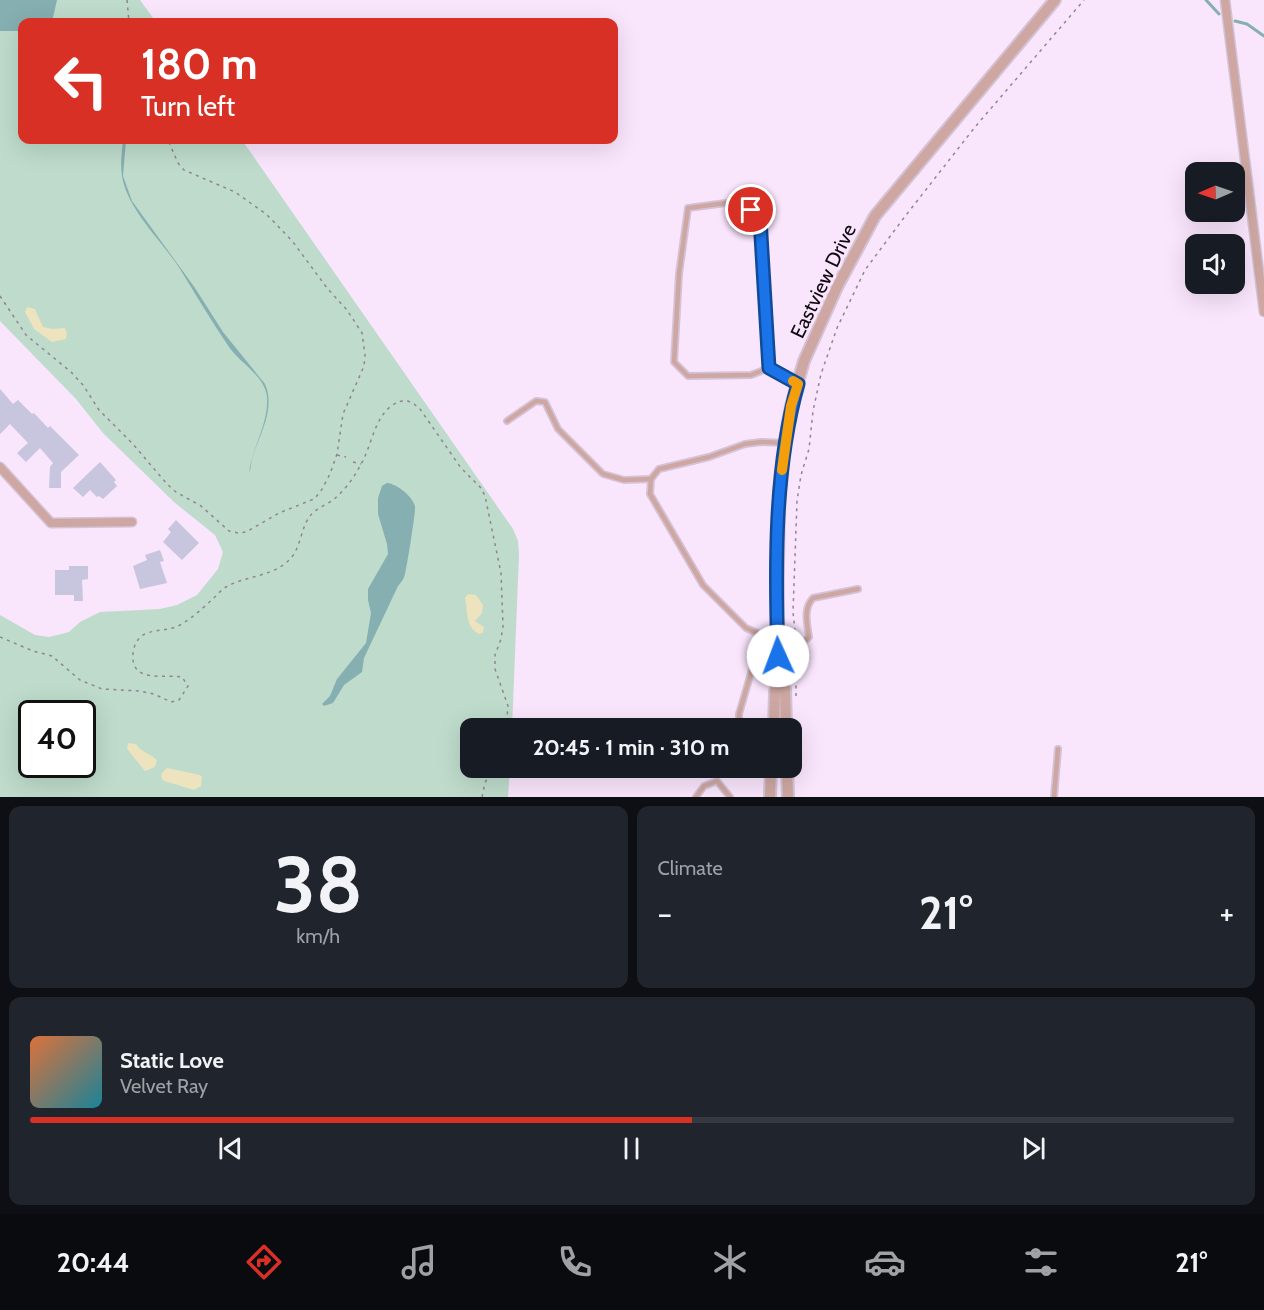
<!DOCTYPE html>
<meta charset="utf-8">
<style>
:root{--surface:#171b24;--page:#20242c;--text:#f1f3f6;--muted:#9ea1a6;--line:#363941;--accent:#d93025}
body{margin:0;font-family:Cabin,sans-serif;background:var(--page);color:var(--text);height:100vh;display:flex;flex-direction:column;font-size:22px;white-space:nowrap}
*{box-sizing:border-box;margin:0}
p{font-size:20px;color:var(--muted)}
.icon{flex:none;width:33px;height:33px;fill:none;stroke:currentColor;stroke-width:2;stroke-linecap:round;stroke-linejoin:round}
.map{position:relative;height:797px;overflow:hidden}
.details{display:flex;flex-direction:column;gap:9px;padding:9px;background:#0d0f14;flex:1}
.details>*{flex:none}
.top-card{position:absolute;left:18px;top:18px;width:600px;height:126px;border-radius:12px;box-shadow:0 6px 24px #0002;background:#d93025;color:#fff;overflow:hidden}
.needle{width:39px;rotate:268deg}
.fabs{position:absolute;left:1185px;top:162px;display:grid;gap:12px}
.fabs a{display:grid;place-items:center;width:60px;height:60px;border-radius:12px;background:var(--surface);box-shadow:0 6px 24px #0002;font-size:30px}
.speed{position:absolute;left:18px;top:700px;display:flex;gap:12px;font-size:30px;font-weight:700;text-align:center}
.speed>*{display:grid;place-content:center;width:78px;height:78px;border-radius:50%;background:var(--surface);box-shadow:0 6px 24px #0002;line-height:1}
.speed .limit{border:3px solid #111;border-radius:9px;background:#fff;color:#111}
.pin{position:absolute;display:grid;place-items:center;width:51px;height:51px;color:#fff;margin:-26px;border:3px solid #fff;border-radius:50%;box-shadow:0 2px 6px #0007}
.me{position:absolute;width:66px;margin:-33px;rotate:358deg;stroke-linejoin:round;filter:drop-shadow(0 0 4px #0008)}
.turn{display:flex;align-items:center;gap:21px;height:126px;padding:0 24px;font-size:27px}
.turn .icon{width:78px;height:78px;stroke-width:2.5}
.turn b{display:block;font-size:42px;line-height:51px}
.big{font-size:45px;font-weight:700;line-height:1.1}
.details .widget{flex:1;display:flex;flex-direction:column;justify-content:center;gap:9px;min-width:0;padding:0 21px;border-radius:12px;background:var(--page)}
.details .dial{align-items:center;gap:0}
.dial b{font-size:78px;line-height:1}
.song{display:flex;align-items:center;gap:18px}
.cover{width:72px;height:72px;border-radius:9px;background:linear-gradient(135deg,hsl(20 70% 55%),hsl(190 70% 35%))}
.played{height:6px;border-radius:3px;background:linear-gradient(90deg,var(--accent) 55%,var(--line) 55%)}
.keys{display:flex;justify-content:space-around;direction:ltr}
.heat{display:flex;justify-content:space-between;align-items:center;font-size:33px;direction:ltr}
.details .tiles{flex:1;display:grid;gap:9px;grid-template-columns:1fr 1fr}
.widget:last-child{grid-column:span 2}
.trip{position:absolute;left:460px;top:718px;width:342px;height:60px;border-radius:12px;background:var(--surface);box-shadow:0 6px 24px #0002;font-weight:700;line-height:60px;text-align:center}
.tab-bar{display:flex;height:96px;justify-content:space-around;align-items:center;background:#090b0e;color:var(--muted)}
.tab-bar .icon{width:42px;height:42px}
.tab-bar .active{color:var(--accent)}
.tab-bar b{font-size:27px;color:var(--text)}
.map>svg:first-child{display:block}
.green{fill:#bedbcb;fill-rule:evenodd}
.sand{fill:#ede3be}
.water{fill:#86afb1}
.lines{fill:none;stroke-linecap:round;stroke-linejoin:round}
.stream{stroke:#86afb1;stroke-width:3}
.building{fill:#c8c5df}
.service-casing{stroke:#d4c2d6;stroke-width:8}
.minor-casing{stroke:#d4c2d6;stroke-width:11}
.tertiary-casing{stroke:#d4c2d6;stroke-width:14}
.path{stroke:#928494;stroke-width:1.5;stroke-dasharray:3 4.5;stroke-linecap:butt}
.service{stroke:#cea7a2;stroke-width:4.5}
.minor{stroke:#cea7a2;stroke-width:8}
.tertiary{stroke:#cea7a2;stroke-width:10}
.route-casing{stroke:#114b97;stroke-width:15}
.route{stroke:#1a73e8;stroke-width:10}
.slow{stroke:#f59e0b;stroke-width:10}
.labels{text-anchor:middle;stroke-width:6;stroke-linejoin:round;paint-order:stroke}
.street-label{font-size:20px;fill:#100911;stroke:#f9e5fc}
</style>
<div class="map">
<svg width="1264" height="797" viewBox="0 0 1264 797">
<rect width="100%" height="100%" fill="#f9e5fc"/>
<path class="green" d="M0 0H140L156 22H22V140H242L513 529 518 541 519 554 512 729H471V768H510L508 797H0V615L35 635 49 637 69 632 80 622 100 612 160 609 177 605 197 595 218 569 223 552 215 535 174 502 103 433 76 399 0 321ZM32 714H82V765H32Z"/>
<g class="sand">
<polygon points="27,307 35,309 43,327 52,329 65,328 67,333 66,339 52,342 34,329 25,312"/>
<path d="M468 594 476 595 483 605 482 613 475 621 484 627 483 633 479 634C465 627 468 611 465 598Z"/>
<path d="M128 743 136 744C141 752 150 753 157 760L155 767 145 771 127 749Z"/>
<polygon points="167,768 200,775 202,777 201,786 194,790 164,781 162,779 161,774"/>
</g>
<g class="water">
<polygon points="0,0 57,0 52,22 22,22 22,31 0,31"/>
<path d="M123 140H126L123 176 132 201 195 288 223 332 265 384C276 409 259 435 252 459 251 464 251 468 249 473 252 448 269 423 267 397 265 376 240 363 229 347 212 322 196 295 180 269 162 241 127 209 122 176 120 164 122 152 123 140Z"/>
<path d="M387 483C397 484 412 496 415 506 416 511 407 566 405 574 404 579 401 582 398 586L364 658 362 672 344 685 333 703 324 706 322 704 330 696 337 679 366 643 371 613 368 600V589L388 554 387 544 378 514V498L382 486Z"/>
</g>
<g class="lines">
<g class="stream">
<polyline points="1206,0 1219,14"/>
<polyline points="1235,21 1247,24 1264,36"/>
</g>
</g>
<g class="building">
<polygon points="0,389 13,404 18,400 32,414 34,413 48,428 50,426 79,455 61,472 61,488 49,488 50,467 53,463 40,448 26,462 17,453 28,443 10,424 0,434"/>
<polygon points="100,462 116,480 114,482 117,486 103,499 99,496 97,497 90,490 83,497 73,488"/>
<polygon points="176,520 199,543 182,560 163,542 171,532 168,529"/>
<polygon points="160,550 164,561 160,562 167,583 140,589 133,566 147,560 145,555"/>
<polygon points="69,566 88,566 88,579 82,580 83,601 74,601 74,595 55,595 55,570 69,570"/>
</g>
<g class="lines">
<defs>
<g id="service">
<polyline points="769,368 751,375 688,376 674,362 679,274 688,208 741,201 760,219 769,368 798,384"/>
<polyline points="507,421 536,401 545,402 558,429 603,474 624,480 651,479"/>
<path d="M785 443 761 442 745 444 709 457 659 469 651 479 650 494 703 585 746 628 762 635H777L805 641 809 637C807 623 803 609 813 598L858 589"/>
<polyline points="743,729 739,723 739,714 762,635"/>
<polyline points="696,797 704,786 717,781 730,797"/>
<polyline points="1054,797 1058,749"/>
</g>
<g id="minor">
<polyline points="1225,0 1264,312"/>
<polyline points="0,467 51,523 132,522"/>
</g>
<g id="tertiary">
<polyline points="779,676 785,689 786,729"/>
<polyline points="774,729 775,692 779,676 777,635 779,496 784,450 791,406 804,361 837,287 875,216 1055,0"/>
<polyline points="787,768 788,797"/>
<polyline points="770,797 771,768"/>
</g>
</defs>
<use href="#service" class="service-casing"/>
<use href="#minor" class="minor-casing"/>
<use href="#tertiary" class="tertiary-casing"/>
<g class="path">
<polyline points="127,0 129,22"/>
<polyline points="0,296 26,335 71,372 83,385 99,410 132,443 167,484 176,492 201,506 229,531 238,533 246,532 279,513 314,499 321,491 330,474 337,454 343,414 364,366 365,355 362,333 347,310 327,288 293,242 276,224 266,214 235,192 184,170 178,163 168,140"/>
<polyline points="337,455 346,457"/>
<polyline points="353,462 361,464"/>
<polyline points="795,631 793,612 797,501 801,475 809,449 813,411 821,374 837,328 865,270 903,219 975,127 1084,0"/>
<path d="M0 637 33 651 52 656 80 680 102 689 139 691 154 694 171 702 179 700 188 686 182 677C164 674 130 684 133 653 134 645 138 637 145 634 156 629 169 631 180 625 194 617 205 606 216 596 219 593 222 589 226 587 247 575 275 577 292 557 301 545 301 528 310 516 315 509 326 505 333 500 345 490 354 478 361 464 374 442 375 405 406 400L414 404 420 409 461 468 481 488 485 496 501 573 503 626 501 639 495 655V669L508 706 506 729"/>
<polyline points="796,648 796,697"/>
<polyline points="796,732 796,763"/>
<polyline points="482,797 485,783 492,768"/>
</g>
<use href="#service" class="service"/>
<use href="#minor" class="minor"/>
<use href="#tertiary" class="tertiary"/>
</g>
<g class="lines">
<defs>
<path id="route" d="M751 210 760 219 769 368 798 384C774 468 775 568 778 656"/>
</defs>
<use href="#route" class="route-casing"/>
<use href="#route" class="route"/>
<polyline class="slow" points="782,470 791,406 798,384 793,381"/>
</g>
<g class="labels">
<g class="street-label">
<text transform="translate(823 281) rotate(-64)" y="7">Eastview Drive</text>
</g>
</g>
</svg>
<div class="fabs">
<a><svg class="needle" viewBox="-14 -14 28 28"><path d="M0-13l5 13h-10z" fill="#e53935"/><path d="M0 13l5-13h-10z" fill="#9ea1a6"/></svg></a>
<a><svg class="icon" aria-label="sound" viewBox="0 0 24 24"><path d="M4 9h4l5-4v14l-5-4H4zM17 9q2 3 0 6"/></svg></a>
</div>
<div class="speed"><div class="limit">40</div></div>
<div class="pin" style="left:751px;top:210px;background:#d93025"><svg class="icon" aria-label="arrive" viewBox="0 0 24 24"><path d="M6 21V4h12l-3 4 3 4H6"/></svg></div>
<svg class="me" style="left:778px;top:656px" viewBox="-20 -20 40 40"><circle r="19" fill="#fff"/><path d="M0-13L10 11 0 6-10 11z" fill="#1a73e8"/></svg>
<div class="trip">20:45 · 1 min · 310 m</div>
<div class="top-card">
<div class="turn"><svg class="icon" aria-label="left" viewBox="0 0 24 24"><path d="M17 20v-9H6M10 6l-5 5 5 5"/></svg><div><b>180 m</b>Turn left</div></div>
</div>
</div>
<section class="details">
<div class="tiles">
<div class="widget dial"><b>38</b><p>km/h</p></div>
<div class="widget"><p>Climate</p>
<div class="heat"><a>−</a><b class="big">21°</b><a>+</a></div>
</div>
<div class="widget">
<div class="song"><i class="cover"></i><div><b>Static Love</b><p>Velvet Ray</p></div></div>
<div class="played"></div>
<div class="keys"><svg class="icon" aria-label="previous" viewBox="0 0 24 24"><path d="M18 5L8 12l10 7zM5 5v14"/></svg><svg class="icon" aria-label="pause" viewBox="0 0 24 24"><path d="M8 5v14M16 5v14"/></svg><svg class="icon" aria-label="next" viewBox="0 0 24 24"><path d="M6 5l10 7-10 7zM19 5v14"/></svg></div>
</div>
</div>
</section>
<nav class="tab-bar">
<b>20:44</b>
<svg class="icon active" aria-label="directions" viewBox="0 0 24 24"><path d="M12 3l9 9-9 9-9-9zM9 14v-3h6M13 9l2 2-2 2"/></svg>
<svg class="icon" aria-label="music" viewBox="0 0 24 24"><path d="M9 18V5l10-2v13"/><circle cx="6" cy="18" r="3"/><circle cx="16" cy="16" r="3"/></svg>
<svg class="icon" aria-label="phone" viewBox="0 0 24 24"><path d="M5 4h4l2 5-3 2q2 4 5 5l2-3 5 2v4C11 20 4 13 5 4z"/></svg>
<svg class="icon" aria-label="climate" viewBox="0 0 24 24"><path d="M12 3v18M4 7l16 10M4 17L20 7"/></svg>
<svg class="icon" aria-label="car" viewBox="0 0 24 24"><path d="M5 17H2v-5l4-1 3-4h7l3 4 3 1v5h-3M9 17h6M6 11h13"/><circle cx="7" cy="17" r="2"/><circle cx="17" cy="17" r="2"/></svg>
<svg class="icon" aria-label="filters" viewBox="0 0 24 24"><path d="M4 7h16M4 17h16"/><circle cx="9" cy="7" r="2"/><circle cx="15" cy="17" r="2"/></svg>
<b>21°</b>
</nav>
